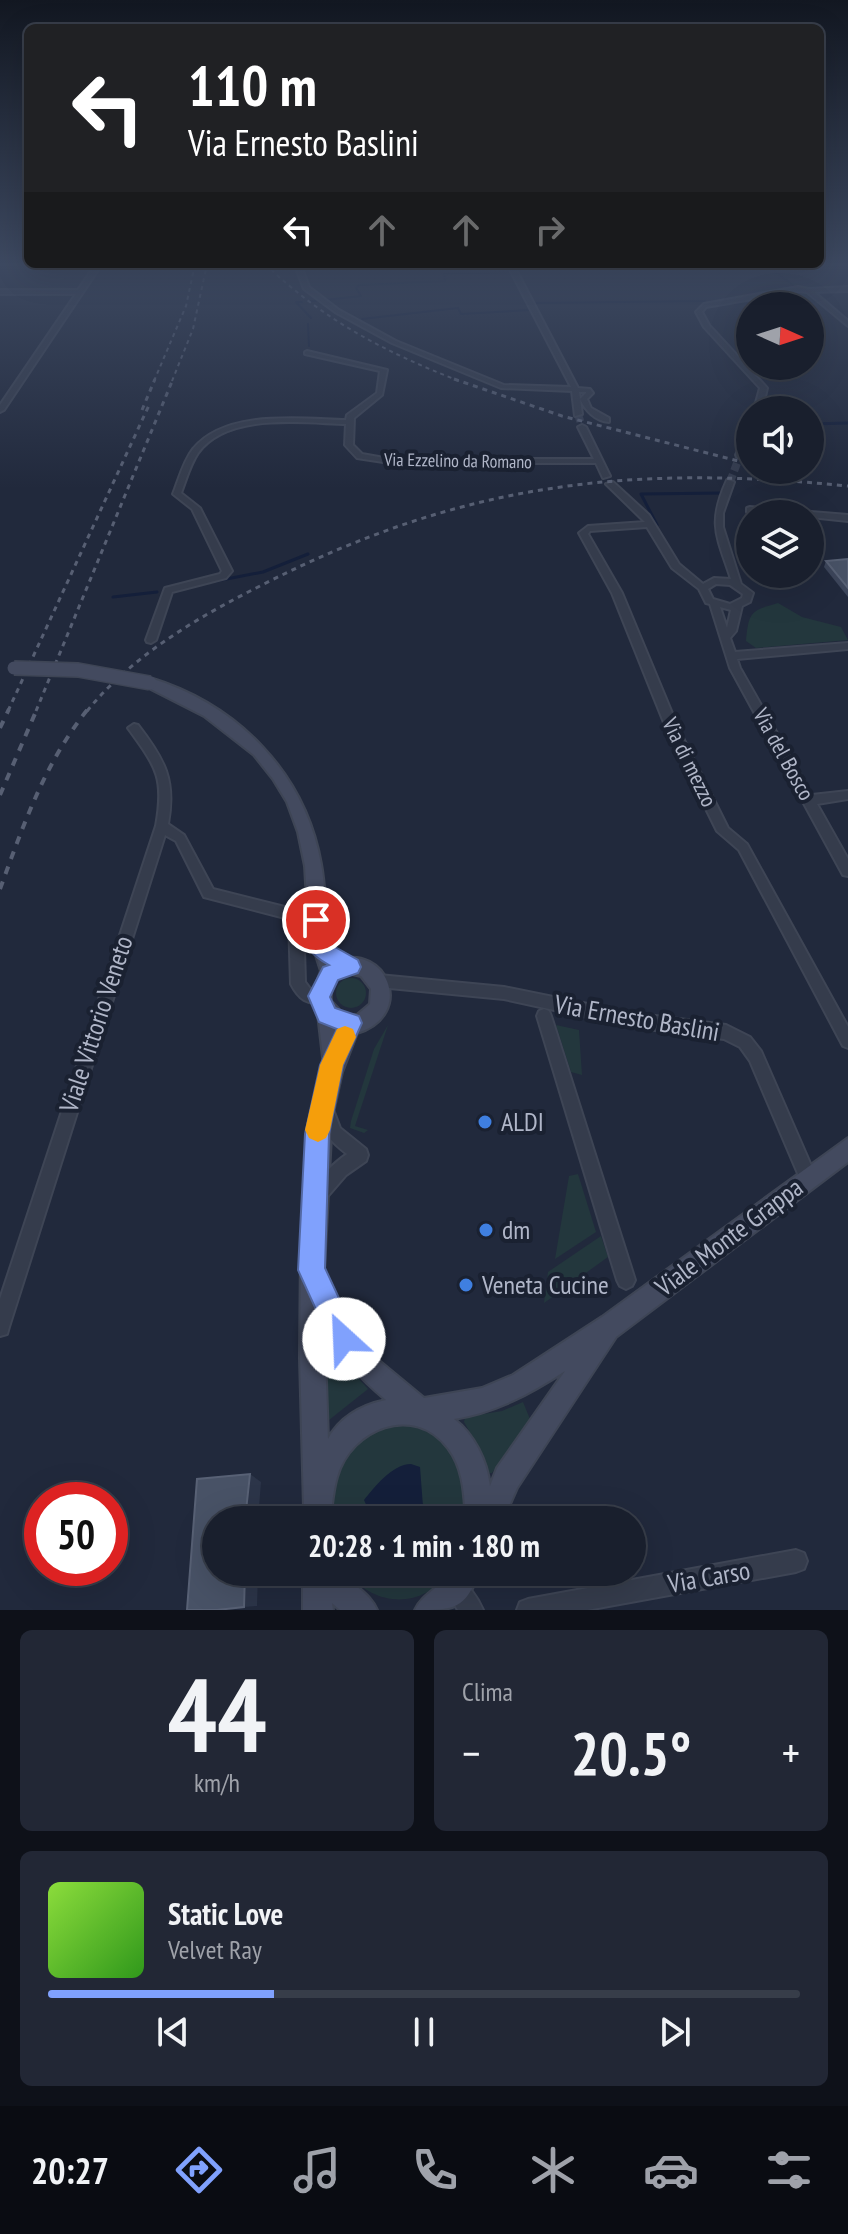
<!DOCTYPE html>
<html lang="it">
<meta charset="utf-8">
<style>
:root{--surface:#191f2d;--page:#222735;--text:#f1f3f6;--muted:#9fa2aa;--line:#373d49;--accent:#80a1fd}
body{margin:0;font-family:"PT Sans Narrow",sans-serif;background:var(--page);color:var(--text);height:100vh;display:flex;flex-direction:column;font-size:30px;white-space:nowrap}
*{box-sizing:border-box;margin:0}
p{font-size:26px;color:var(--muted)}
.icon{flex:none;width:44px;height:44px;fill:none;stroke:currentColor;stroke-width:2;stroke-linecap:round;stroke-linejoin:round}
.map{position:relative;height:1610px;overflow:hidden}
.sheet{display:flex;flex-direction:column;gap:20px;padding:20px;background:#0e1119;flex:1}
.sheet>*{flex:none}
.banner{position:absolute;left:24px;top:24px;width:800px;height:244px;border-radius:12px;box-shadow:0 8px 32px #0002,0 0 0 2px var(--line);background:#202124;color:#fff;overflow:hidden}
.needle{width:52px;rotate:93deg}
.tools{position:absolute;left:736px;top:292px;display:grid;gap:16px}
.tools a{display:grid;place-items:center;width:88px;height:88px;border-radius:50%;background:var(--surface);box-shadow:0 8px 32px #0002,0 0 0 2px var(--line);font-size:40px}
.speed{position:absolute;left:24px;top:1482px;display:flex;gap:16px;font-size:40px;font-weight:700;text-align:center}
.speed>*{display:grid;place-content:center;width:104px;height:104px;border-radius:50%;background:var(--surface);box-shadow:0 8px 32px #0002,0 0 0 2px var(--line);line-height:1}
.speed .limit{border:12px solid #d22;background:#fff;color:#111}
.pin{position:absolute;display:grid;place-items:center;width:68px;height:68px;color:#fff;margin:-34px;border:4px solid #fff;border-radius:50%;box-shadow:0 2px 8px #0007}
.me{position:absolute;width:88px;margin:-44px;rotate:335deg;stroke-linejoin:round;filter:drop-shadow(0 0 6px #0008)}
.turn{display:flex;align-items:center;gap:28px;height:168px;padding:0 32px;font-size:36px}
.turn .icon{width:104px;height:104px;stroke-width:2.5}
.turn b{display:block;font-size:56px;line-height:68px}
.lanes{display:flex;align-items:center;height:76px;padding:0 32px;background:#0003;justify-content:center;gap:40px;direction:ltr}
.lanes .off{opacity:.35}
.big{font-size:60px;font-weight:700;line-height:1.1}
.sheet .card{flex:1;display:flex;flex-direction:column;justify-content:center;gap:12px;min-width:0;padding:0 28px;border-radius:12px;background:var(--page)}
.sheet .dial{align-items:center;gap:0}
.dial b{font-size:104px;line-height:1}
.song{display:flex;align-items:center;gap:24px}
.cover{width:96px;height:96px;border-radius:12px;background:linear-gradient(135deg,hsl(90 70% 55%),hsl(110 70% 35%))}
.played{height:8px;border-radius:4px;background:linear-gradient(90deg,var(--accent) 30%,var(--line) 30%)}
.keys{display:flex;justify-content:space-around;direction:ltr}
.heat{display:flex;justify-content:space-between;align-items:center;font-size:44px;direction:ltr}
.sheet .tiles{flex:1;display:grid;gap:20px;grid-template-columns:1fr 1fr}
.card:last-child{grid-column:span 2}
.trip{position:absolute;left:202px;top:1506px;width:444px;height:80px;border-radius:40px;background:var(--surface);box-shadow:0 8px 32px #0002,0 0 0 2px var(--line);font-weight:700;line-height:80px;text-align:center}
.tab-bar{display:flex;height:128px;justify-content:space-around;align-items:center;background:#0a0c12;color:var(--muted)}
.tab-bar .icon{width:56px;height:56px}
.tab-bar .active{color:var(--accent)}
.tab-bar b{font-size:36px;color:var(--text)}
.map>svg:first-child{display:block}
.green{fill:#23373d}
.water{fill:#141f3a}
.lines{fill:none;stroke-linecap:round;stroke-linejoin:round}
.stream-far1{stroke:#141f3a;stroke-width:2}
.stream{stroke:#141f3a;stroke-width:3}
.street-tunnel{stroke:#363e51;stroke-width:8;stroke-dasharray:8 4;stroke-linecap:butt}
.street-casing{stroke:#3e4555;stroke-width:4}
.secondary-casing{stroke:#3e4555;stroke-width:4}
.street{fill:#353c4c;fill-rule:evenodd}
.secondary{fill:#434a5f;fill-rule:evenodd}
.rail-far2{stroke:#575f73;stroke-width:2;stroke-dasharray:4 4;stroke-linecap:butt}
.rail-far1{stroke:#575f73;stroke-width:3;stroke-dasharray:5 5;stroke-linecap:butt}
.rail{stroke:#575f73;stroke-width:4;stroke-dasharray:8 8;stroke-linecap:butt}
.secondary-bridge-casing{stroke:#3e4555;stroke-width:16;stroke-linecap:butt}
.secondary-bridge{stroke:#434a5f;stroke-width:13}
.wall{fill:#3c455a}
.shaded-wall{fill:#2c3549}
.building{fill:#485266;stroke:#586175;stroke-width:2}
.route{fill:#80a1fd;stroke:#5369a4;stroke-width:2}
.slow{fill:#f59e0b}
.shop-dot{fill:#3f7fe0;stroke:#1a2131;stroke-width:3}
.labels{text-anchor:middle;stroke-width:8;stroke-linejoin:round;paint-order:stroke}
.far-street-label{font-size:18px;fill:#b0b6c8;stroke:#1a2131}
.street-label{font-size:22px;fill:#b0b6c8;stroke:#1a2131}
.near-street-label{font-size:26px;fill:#b0b6c8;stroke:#1a2131}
.near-poi-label{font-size:26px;fill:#b0b6c8;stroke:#1a2131;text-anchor:start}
</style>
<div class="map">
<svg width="848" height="1610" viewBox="0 0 848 1610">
<rect width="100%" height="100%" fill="#21293c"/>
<g class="green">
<path d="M778 603 802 617 841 627 848 640 756 648 746 641C749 612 750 611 778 603Z"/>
<circle cx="351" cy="993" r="15"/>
<polygon points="388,1025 355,1126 368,1130 364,1133 350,1128 351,1121 374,1049"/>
<polygon points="556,1025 579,1030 582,1075 571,1072"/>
<polygon points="578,1174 596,1232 555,1259 569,1176"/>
<polygon points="601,1236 608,1257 544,1303 548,1272"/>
<polygon points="326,1343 368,1389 324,1424 321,1344"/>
<polygon points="523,1402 530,1419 492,1473 488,1473 480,1450 464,1422 465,1417 502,1411"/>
<path d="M395 1423C457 1432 462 1465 468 1520H424V1505L396 1469 369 1494 366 1506 373 1520H329C334 1469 344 1440 395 1423Z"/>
<path d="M347 1572H449C422 1610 374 1607 347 1572Z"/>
</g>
<path class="water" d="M411 1464 420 1467 424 1520H373L364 1500C374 1488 392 1464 411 1464Z"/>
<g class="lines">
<g class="stream-far1">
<polyline points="764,264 793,285"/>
<polyline points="751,299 783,300"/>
<polyline points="325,300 361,296 356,288 359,285 445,281 444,274 510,272 507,264"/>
<polyline points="311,301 316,301"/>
<polyline points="302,302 296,302 311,318"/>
<polyline points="534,303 705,301"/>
<polyline points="362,319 458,308 461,314 530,310 526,302"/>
<polyline points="308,324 309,346"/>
</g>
<g class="stream">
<polyline points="810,424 848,423"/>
<polyline points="657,525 641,494 723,493"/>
<polyline points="211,582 263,572 308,554"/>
<polyline points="113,597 157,592"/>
</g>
<g class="street-tunnel">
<polyline points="578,414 582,427"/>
<polyline points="730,482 740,455"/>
</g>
<defs>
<g id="street">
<polygon points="96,264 102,264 4,410 0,412 0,405 76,294 0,294 0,290 78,290"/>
<path d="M507 264H513L578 388 590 389 593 393 587 399 591 408 609 418V422C595 421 585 410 580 399L582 414 575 416 572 391 501 388 392 343 335 312 304 289 296 268 299 266 302 268 309 287 339 310 396 341 504 385 571 387ZM579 392H586V393L580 399Z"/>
<polygon points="798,287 809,289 848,287 848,291 814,292 848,321 848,326 807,292 798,291 706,307 702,312 709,325 767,388 762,410 754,410 760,388 704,327 696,312 704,304"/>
<path d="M307 351 387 370 382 395 354 418 353 445 362 454 390 459H594L578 427 582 425 586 427 610 476 603 478 596 463H390L357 458 345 445 346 424C303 423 228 412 198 453 190 465 186 480 181 493L200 508 232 571 226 578 172 592 156 640 151 643 147 642 146 640 165 588 220 574 222 571 192 509 173 494C179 479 183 462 193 449 226 409 300 419 346 420L347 415 377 393 380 371 305 354V352Z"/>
<polygon points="747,428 750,428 750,439 743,457 737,457 736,455"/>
<path d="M727 480 734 482 723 513V527L741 584 753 593 750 602 742 606 736 631 730 638 735 652 848 643V649L737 659 740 668 812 795 848 791V799L817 804 848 859V876L843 875 730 668 710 604 706 603 699 589 672 568 647 527 590 531 588 534 622 593 679 730 728 828 747 844 848 1027V1048L843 1046 739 850 717 831 667 730 612 593 579 533 588 526 645 522 606 484 613 482 649 515 679 564 703 584 714 578 731 579C717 536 707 524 727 480ZM716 584 730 585 743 594 742 598 730 604 713 599 708 589ZM720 607 731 610 727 628Z"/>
<polygon points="750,507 848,515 848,521 810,517 810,514 747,512 747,508"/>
<path d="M134 724 138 725C165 760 176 780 168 824L184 835 213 889 301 911 303 915 305 982 311 990 324 991 326 996 324 1001C307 1006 299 999 291 984L289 919 204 897 176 841 165 835 9 1327 7 1334 0 1336V1299L156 826C165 777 156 767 128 728Z"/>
<polygon points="379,975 504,987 632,1013 726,1025 750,1037 761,1051 816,1177 814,1183 808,1185 802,1183 750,1061 740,1047 724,1039 632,1027 504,999 379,987 374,985 372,981 374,977"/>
<polygon points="544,1009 549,1011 551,1016 635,1280 632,1286 626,1289 620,1286 617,1280 537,1016 539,1011"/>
<path d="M326 1104 332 1107 340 1128 366 1149 368 1155 366 1161 346 1175 327 1197 321 1199 315 1197 313 1191C320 1176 333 1164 347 1154 327 1138 327 1136 318 1112L320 1107Z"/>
<polygon points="796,1550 804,1553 807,1561 804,1569 796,1572 587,1610 517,1610 520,1602 528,1599"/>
<path d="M456 1578C468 1583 478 1598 483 1610H458L445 1589 448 1581Z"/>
</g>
<g id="secondary">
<path d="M150 678C238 705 305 773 321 864 327 896 324 929 335 961 389 942 415 1016 357 1033L342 1072 332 1117 324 1270 353 1330 378 1360 424 1398 482 1388 513 1375 602 1317 848 1138V1162L616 1337 517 1488 503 1520H466C464 1495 464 1469 448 1448 414 1403 351 1428 337 1477 333 1490 332 1506 330 1520H302L304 1508 300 1358 301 1250 308 1139 315 1095 324 1066 318 1014 312 995 321 971 309 934 305 866 298 832 287 802 273 779 254 755 204 716 145 686 143 683 145 680ZM348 973 361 976 371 989 370 1004 357 1015H344L331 1001C330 987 334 977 348 973ZM324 1324C339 1356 360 1378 386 1400 362 1405 340 1417 328 1439ZM565 1371 497 1468 490 1486C487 1461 474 1434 454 1419 496 1412 530 1394 565 1371Z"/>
<path d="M303 1572H344C353 1587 370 1593 377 1610H340L332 1603 333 1610H303Z"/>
<path d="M450 1572H480C464 1610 455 1610 415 1610 423 1593 441 1588 450 1572Z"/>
</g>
</defs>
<use href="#street" class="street-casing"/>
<use href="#secondary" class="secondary-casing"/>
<use href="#street" class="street"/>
<use href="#secondary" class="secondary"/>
<g class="rail-far2">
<path d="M265 264C325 321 383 351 459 381"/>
<polyline points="154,381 186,306 195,264"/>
<polyline points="172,381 193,329 207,264"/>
</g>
<g class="rail-far1">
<polyline points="454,379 562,416 750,464"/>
<polyline points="142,410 155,379"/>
<polyline points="8,711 150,403"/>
<polyline points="36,711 173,379"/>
<path d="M87 711C133 655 198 617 262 585 462 483 627 464 848 486"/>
</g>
<g class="rail">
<polyline points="0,728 9,709"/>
<polyline points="0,795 37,709"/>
<path d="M0 889C23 826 45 762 88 709"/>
</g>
<defs>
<polyline id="secondary-bridge" points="14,668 78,670 150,683"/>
</defs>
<use href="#secondary-bridge" class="secondary-bridge-casing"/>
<use href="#secondary-bridge" class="secondary-bridge"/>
</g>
<polygon class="wall" points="848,559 848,597 824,567 826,561"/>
<g class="shaded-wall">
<polygon points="250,1474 261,1482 258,1520 245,1520"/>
<polygon points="245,1572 258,1572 257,1606 244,1607"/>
</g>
<g class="building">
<polygon points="848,559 848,588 826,561"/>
<polygon points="250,1474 245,1520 216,1520 216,1572 245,1572 244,1607 217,1610 187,1610 197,1479"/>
</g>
<linearGradient id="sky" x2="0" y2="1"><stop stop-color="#121721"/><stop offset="0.54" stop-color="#3d4961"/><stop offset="1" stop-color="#3d4961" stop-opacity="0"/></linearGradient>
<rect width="848" height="489" fill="url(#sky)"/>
<path class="route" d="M316 912 326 920 328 943 358 960 361 967 358 973 338 980 330 997 335 1008 359 1016 362 1023 343 1065 329 1134 325 1268 358 1339 354 1349 344 1353 334 1349 298 1270 305 1134 320 1065 337 1029 319 1022 308 996 323 967 329 965C304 951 308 947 306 920Z"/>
<polygon class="slow" points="345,1026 353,1029 356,1037 343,1065 330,1130 326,1138 318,1142 309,1138 305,1130 320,1065 337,1029"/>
<g class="shop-dot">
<circle cx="485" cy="1122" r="8"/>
<circle cx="486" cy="1230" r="8"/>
<circle cx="466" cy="1285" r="8"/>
</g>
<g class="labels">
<g class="far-street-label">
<text transform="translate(458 461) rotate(1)" y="6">Via Ezzelino da Romano</text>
</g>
<g class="street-label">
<text transform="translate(784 754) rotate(61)" y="8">Via del Bosco</text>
<text transform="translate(690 762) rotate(64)" y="8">Via di mezzo</text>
</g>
<g class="near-street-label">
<text transform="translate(637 1018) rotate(10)" y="9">Via Ernesto Baslini</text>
<text transform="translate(96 1024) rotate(-72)" y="9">Viale Vittorio Veneto</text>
<text transform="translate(729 1237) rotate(-37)" y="9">Viale Monte Grappa</text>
<text transform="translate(709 1577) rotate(-10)" y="9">Via Carso</text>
</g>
<g class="near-poi-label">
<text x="501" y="1131">ALDI</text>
<text x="502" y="1239">dm</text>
<text x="482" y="1294">Veneta Cucine</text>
</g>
</g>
</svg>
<div class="tools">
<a><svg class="needle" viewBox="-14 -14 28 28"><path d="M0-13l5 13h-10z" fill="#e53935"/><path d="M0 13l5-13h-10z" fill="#9fa2aa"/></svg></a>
<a><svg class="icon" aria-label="sound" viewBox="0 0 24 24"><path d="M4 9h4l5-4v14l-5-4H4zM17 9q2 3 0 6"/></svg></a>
<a><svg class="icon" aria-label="layers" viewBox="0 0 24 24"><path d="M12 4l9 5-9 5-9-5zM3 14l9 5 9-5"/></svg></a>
</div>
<div class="speed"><div class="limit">50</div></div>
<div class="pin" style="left:316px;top:920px;background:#d93025"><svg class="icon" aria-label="arrive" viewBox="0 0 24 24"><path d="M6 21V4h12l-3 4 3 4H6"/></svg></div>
<svg class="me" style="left:344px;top:1339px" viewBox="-20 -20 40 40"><circle r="19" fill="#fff"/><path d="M0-13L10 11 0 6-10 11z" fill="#80a1fd"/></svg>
<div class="trip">20:28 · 1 min · 180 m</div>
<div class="banner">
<div class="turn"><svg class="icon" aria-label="left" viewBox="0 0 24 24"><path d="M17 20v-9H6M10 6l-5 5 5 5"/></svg><div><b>110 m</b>Via Ernesto Baslini</div></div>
<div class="lanes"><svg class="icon" aria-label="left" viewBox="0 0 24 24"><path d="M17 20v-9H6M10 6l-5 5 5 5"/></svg><svg class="icon off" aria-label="ahead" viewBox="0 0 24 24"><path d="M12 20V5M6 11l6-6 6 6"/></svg><svg class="icon off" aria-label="ahead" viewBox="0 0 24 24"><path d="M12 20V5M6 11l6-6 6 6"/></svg><svg class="icon off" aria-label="right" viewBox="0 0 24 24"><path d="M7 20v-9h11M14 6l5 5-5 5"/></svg></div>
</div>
</div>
<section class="sheet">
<div class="tiles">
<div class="card dial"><b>44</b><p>km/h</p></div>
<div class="card"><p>Clima</p>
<div class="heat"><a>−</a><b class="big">20.5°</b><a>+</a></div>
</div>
<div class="card">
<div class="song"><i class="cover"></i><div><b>Static Love</b><p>Velvet Ray</p></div></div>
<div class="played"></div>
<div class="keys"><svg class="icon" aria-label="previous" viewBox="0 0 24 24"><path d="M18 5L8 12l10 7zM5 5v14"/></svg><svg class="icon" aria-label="pause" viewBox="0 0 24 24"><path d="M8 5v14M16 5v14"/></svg><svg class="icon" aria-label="next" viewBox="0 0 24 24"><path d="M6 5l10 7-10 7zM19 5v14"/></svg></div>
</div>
</div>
</section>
<nav class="tab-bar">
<b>20:27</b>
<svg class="icon active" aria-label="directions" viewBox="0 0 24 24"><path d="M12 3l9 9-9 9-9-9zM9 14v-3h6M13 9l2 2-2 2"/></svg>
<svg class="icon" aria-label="music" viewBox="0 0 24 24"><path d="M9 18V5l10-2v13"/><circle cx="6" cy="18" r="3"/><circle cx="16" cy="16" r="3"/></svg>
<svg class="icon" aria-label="phone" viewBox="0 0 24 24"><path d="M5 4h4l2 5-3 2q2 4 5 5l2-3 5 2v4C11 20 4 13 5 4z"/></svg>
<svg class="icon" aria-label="climate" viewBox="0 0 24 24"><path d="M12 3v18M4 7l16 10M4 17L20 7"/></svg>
<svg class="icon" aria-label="car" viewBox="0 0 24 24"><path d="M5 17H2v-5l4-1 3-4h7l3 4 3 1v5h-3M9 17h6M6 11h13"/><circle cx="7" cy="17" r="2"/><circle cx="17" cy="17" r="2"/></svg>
<svg class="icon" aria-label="filters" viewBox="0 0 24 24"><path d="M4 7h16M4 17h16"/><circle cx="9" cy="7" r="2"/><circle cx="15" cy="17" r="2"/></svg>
</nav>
